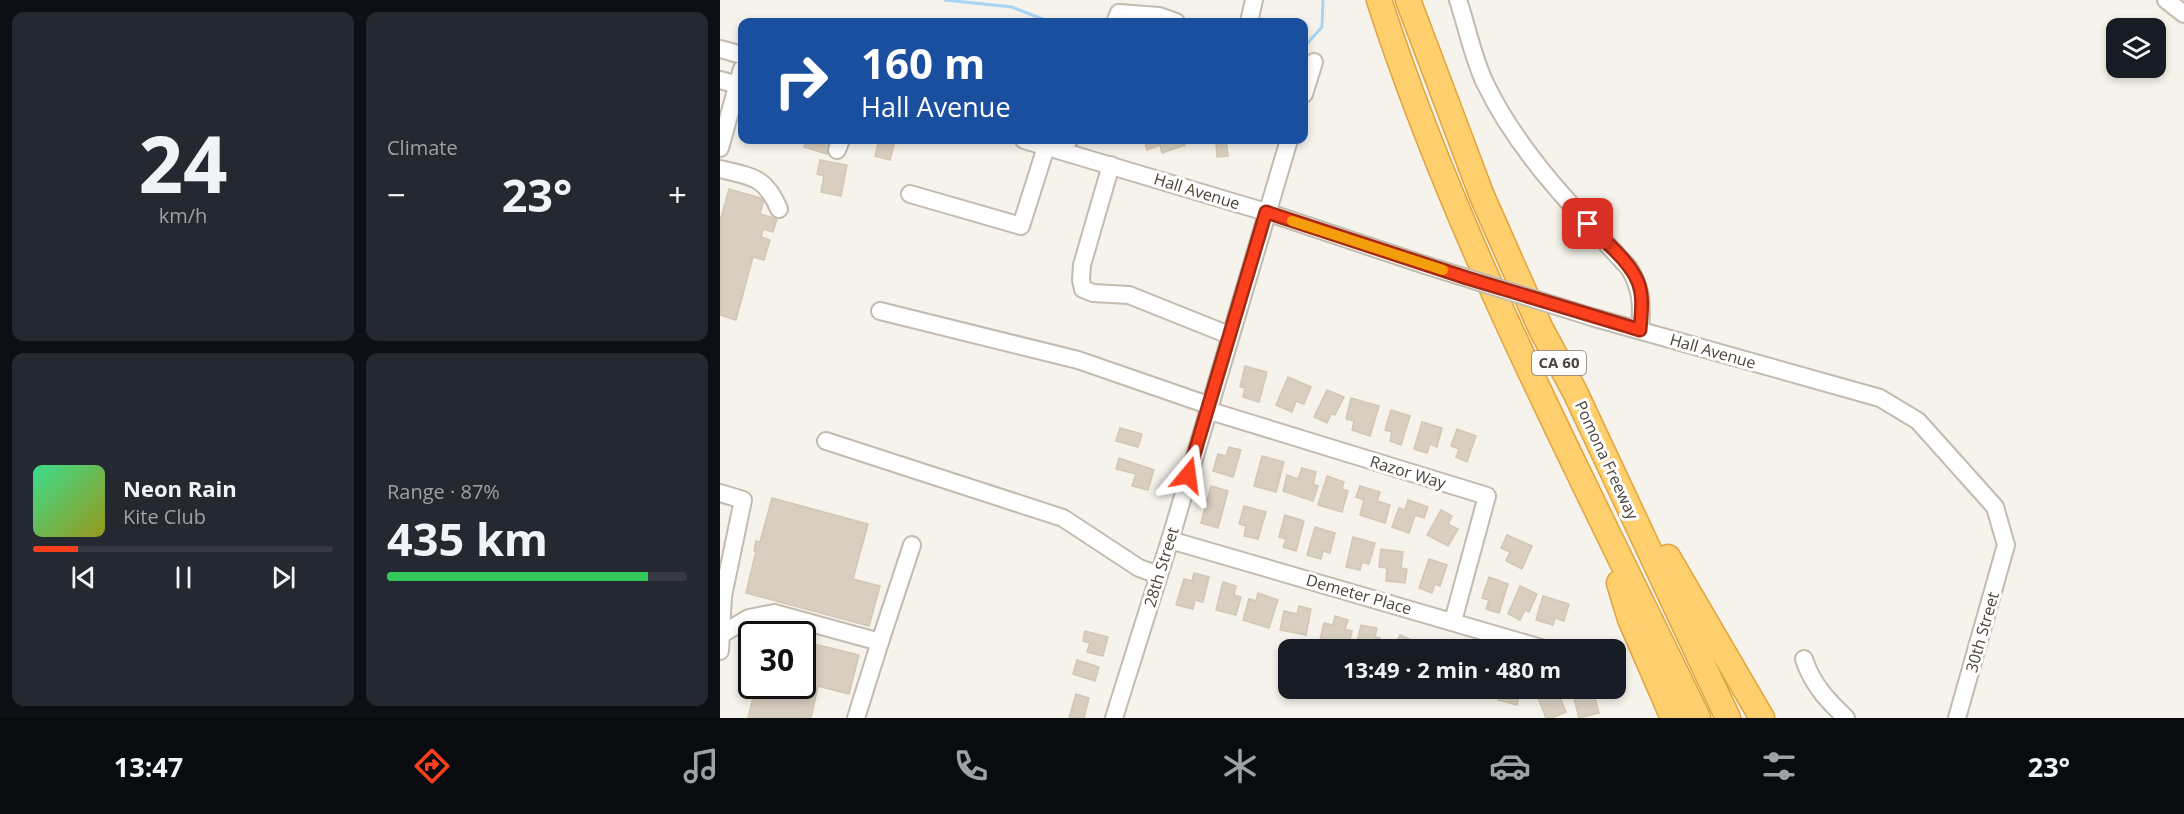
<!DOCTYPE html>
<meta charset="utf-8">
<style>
:root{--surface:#171b24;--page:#242831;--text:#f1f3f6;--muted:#9ea1a6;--line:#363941;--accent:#fc3f1d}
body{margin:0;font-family:"Open Sans",sans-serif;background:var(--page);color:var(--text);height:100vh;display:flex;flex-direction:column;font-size:22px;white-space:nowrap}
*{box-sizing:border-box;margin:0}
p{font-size:20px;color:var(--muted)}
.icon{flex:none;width:33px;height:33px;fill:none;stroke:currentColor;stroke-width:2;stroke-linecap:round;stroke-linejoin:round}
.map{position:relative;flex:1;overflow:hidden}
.panel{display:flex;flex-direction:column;gap:12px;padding:12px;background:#0d0f14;width:720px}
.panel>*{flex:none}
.guide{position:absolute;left:18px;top:18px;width:570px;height:126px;border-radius:12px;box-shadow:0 3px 9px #0003;background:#1a4fa0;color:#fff;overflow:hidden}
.buttons{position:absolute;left:1386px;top:18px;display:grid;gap:12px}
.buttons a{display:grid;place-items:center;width:60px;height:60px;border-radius:12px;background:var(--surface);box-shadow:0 3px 9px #0003;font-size:30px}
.speed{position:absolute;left:18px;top:621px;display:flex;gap:12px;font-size:30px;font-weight:700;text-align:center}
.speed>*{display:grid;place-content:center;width:78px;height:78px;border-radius:50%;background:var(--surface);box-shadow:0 3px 9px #0003;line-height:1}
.speed .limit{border:3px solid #111;border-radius:9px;background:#fff;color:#111}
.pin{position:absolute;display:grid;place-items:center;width:51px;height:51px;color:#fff;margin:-26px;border-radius:12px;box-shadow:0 3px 9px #0006}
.me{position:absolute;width:66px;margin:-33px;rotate:16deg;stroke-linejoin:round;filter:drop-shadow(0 0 4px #0008)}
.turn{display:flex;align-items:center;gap:21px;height:126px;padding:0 24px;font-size:27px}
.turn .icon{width:78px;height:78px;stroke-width:2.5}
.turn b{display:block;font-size:42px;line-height:51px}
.big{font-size:45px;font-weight:700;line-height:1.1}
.panel .card{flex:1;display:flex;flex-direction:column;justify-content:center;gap:9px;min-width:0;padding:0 21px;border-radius:12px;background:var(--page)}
.panel .dial{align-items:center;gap:0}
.dial b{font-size:78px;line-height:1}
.song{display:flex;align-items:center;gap:18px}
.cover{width:72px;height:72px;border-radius:9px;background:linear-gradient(135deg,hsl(150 70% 55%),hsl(60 70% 35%))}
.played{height:6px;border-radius:3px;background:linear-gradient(90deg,var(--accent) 15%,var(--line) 15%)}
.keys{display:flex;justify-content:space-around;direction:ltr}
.heat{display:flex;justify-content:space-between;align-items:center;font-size:33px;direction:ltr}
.charge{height:9px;border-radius:4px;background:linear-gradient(90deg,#34c759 87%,var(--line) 0)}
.panel .tiles{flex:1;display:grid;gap:12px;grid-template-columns:repeat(2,1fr)}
.trip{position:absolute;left:558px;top:639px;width:348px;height:60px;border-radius:12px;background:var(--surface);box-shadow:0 3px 9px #0003;font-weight:700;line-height:60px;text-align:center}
.tab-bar{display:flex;height:96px;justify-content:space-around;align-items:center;background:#090b0e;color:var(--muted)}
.tab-bar .icon{width:42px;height:42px}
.tab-bar .on{color:var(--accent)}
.tab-bar b{font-size:27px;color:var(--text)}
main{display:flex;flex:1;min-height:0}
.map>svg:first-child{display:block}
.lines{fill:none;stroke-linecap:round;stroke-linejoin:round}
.stream{stroke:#a9d4f2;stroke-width:3}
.building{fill:#d8cfc1;stroke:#d3c7b4;stroke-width:1.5}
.minor-casing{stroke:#c2bbae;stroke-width:20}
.highway-casing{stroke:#e0a43c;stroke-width:27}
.minor{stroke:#fff;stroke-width:16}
.highway{stroke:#ffcf6e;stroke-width:24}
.minor-bridge-casing{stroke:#c2bbae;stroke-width:20;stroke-linecap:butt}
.minor-bridge{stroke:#fff;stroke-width:16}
.route-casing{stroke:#a42913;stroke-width:15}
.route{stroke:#fc3f1d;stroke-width:10}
.slow{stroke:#f59e0b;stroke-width:10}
.labels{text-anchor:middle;stroke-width:6;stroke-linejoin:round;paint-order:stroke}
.shield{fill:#fff;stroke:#817c74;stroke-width:1.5}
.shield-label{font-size:15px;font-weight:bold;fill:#4b4439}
.street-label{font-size:16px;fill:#4b4439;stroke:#fff}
</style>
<main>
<section class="panel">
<div class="tiles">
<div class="card dial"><b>24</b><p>km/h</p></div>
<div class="card"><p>Climate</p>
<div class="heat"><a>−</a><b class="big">23°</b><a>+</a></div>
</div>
<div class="card">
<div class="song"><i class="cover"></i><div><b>Neon Rain</b><p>Kite Club</p></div></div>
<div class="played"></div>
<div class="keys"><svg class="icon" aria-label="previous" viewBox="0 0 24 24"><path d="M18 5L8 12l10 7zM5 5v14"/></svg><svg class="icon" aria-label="pause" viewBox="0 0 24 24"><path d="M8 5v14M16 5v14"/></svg><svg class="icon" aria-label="next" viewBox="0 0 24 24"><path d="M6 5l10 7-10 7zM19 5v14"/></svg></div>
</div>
<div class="card"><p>Range · 87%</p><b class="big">435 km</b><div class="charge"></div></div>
</div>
</section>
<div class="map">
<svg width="1464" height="718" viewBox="0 0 1464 718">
<rect width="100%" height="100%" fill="#f6f3ec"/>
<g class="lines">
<g class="stream">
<polyline points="225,0 292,7 330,22"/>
<polyline points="584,47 602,27 603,0"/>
</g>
</g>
<g class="building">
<polygon points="86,140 112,140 107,154 84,147"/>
<polygon points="159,140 175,140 170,160 155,156"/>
<polygon points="424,140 463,140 465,145 442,153 440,145 427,150"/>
<polygon points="506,141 508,156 497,157 496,142"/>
<polygon points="100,160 127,165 121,196 101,192 104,176 97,174"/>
<polygon points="9,189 44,199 40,214 57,219 53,232 43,229 41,237 50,240 44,260 33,257 16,320 0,315 0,221"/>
<polygon points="525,366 547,372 539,402 523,397 525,388 520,387"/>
<polygon points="568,377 591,387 584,404 576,401 572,412 556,405"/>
<polygon points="607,390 624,397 615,415 611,414 607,423 594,417"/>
<polygon points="631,398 659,406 650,436 632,430 634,421 626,419"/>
<polygon points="671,410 690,416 681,445 670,441 672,432 665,430"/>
<polygon points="702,422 722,428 717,447 710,444 707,453 694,449"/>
<polygon points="400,428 422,434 418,447 396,441"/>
<polygon points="737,429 756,436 747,462 736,457 739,449 731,446"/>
<polygon points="509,447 521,450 513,477 493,471 498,454 506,456"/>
<polygon points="542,456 564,462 556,492 534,486"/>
<polygon points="399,458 434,470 428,490 412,486 416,474 396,469"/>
<polygon points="582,468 596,472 593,484 598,486 593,501 563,491 567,475 578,479"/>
<polygon points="607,476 624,482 622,489 628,491 622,512 598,505"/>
<polygon points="491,486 508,491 498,528 481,523"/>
<polygon points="640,486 660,492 657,501 670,505 665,523 640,515 644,500 636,497"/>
<polygon points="52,498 148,524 133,579 160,586 149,626 26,593 36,551 34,551 36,541 40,542"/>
<polygon points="688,500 708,507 704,518 695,515 689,533 672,527 679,508 685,510"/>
<polygon points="524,506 546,512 538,539 524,536 526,526 519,524"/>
<polygon points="721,510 732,516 728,524 738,529 728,546 707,535"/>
<polygon points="565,515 584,521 576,551 563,547 566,539 559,537"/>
<polygon points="595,527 615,533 610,553 603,551 601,559 587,555"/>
<polygon points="787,535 812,546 802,569 786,561 790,552 781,548"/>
<polygon points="633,537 655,543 649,564 642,562 640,570 626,567"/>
<polygon points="661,549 683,552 681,568 687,569 685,583 666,581 667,568 659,567"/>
<polygon points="709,559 727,565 720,586 715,584 712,593 699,588"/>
<polygon points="474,573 489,577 483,602 475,600 473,609 456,605 464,579 472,581"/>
<polygon points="769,577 788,584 779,613 766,609 769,600 762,598"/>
<polygon points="503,582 516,586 514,595 521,597 516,615 496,610"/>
<polygon points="800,586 817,594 809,612 805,610 800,620 788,614"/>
<polygon points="538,593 558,600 549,628 523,620 529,599 536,601"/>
<polygon points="823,596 849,604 844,621 835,618 833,625 816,620"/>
<polygon points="579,606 591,609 586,635 560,630 564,611 577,614"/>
<polygon points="615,616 628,620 625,629 632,631 627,650 599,644 604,623 613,625"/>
<polygon points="641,625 657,628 655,637 660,638 658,650 635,650"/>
<polygon points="365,631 388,637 383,656 367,652 370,643 363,641"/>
<polygon points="680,635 692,640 688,647 693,650 673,650"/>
<polygon points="82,641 139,655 129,694 98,686 91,718 28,718 36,686 82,686"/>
<polygon points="357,660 379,667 375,681 353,674"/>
<polygon points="780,688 801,688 797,705 778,700"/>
<polygon points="829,688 832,697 839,695 846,712 832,718 826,718 816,693"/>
<polygon points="866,688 868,696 874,695 879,713 859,718 852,690"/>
<polygon points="356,694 369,698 364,718 349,718"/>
</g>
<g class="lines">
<defs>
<g id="minor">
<path d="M738 0C747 27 753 58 765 83 799 154 856 210 909 268 922 289 922 306 920 330"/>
<polyline points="1446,0 1464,14"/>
<polyline points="395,22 399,13 439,16 456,22"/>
<polyline points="529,22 534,0"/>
<polyline points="0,49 22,55"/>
<polyline points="0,80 18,85"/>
<polyline points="584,94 594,62"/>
<polyline points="304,140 546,212 705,265"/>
<polyline points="0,148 22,69"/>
<polyline points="117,150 121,140"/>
<polyline points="391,165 362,265 361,280 363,289 373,293 409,295 509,335"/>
<path d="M0 169C32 177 45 176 59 209"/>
<polyline points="190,194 301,226 326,147 349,140"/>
<polyline points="160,311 358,360 488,405"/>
<polyline points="875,318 1160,398 1198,421 1275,507 1286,545 1237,718"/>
<polyline points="487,410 767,496 733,621"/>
<polyline points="106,441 343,518 419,568 439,575"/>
<polyline points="0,493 23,500 3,596 0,651"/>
<polyline points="450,540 828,650"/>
<polyline points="0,635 29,618 54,613 160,642 192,545"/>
<path d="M1084 659C1092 684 1107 700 1126 718"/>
<polyline points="136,718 160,642"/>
<polyline points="394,718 450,540 569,140"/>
</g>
<g id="highway">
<path d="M659 0C740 250 865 482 978 718"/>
<polyline points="688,0 762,196 821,329 855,392 1008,718"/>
<polyline points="948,557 1042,718"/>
<polyline points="899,583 910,619 953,718"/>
</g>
</defs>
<use href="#minor" class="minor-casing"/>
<use href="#highway" class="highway-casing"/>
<use href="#minor" class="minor"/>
<use href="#highway" class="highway"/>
<defs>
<polyline id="minor-bridge" points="705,265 875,318"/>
</defs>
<use href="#minor-bridge" class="minor-bridge-casing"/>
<use href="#minor-bridge" class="minor-bridge"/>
</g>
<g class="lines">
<defs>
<path id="route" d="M468 475 546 212 747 278 920 330C921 315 924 297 918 282 909 260 884 241 868 224"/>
</defs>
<use href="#route" class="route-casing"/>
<use href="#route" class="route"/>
<polyline class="slow" points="572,221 723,270"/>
</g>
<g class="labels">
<rect class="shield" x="812" y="351" width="54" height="24" rx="4.5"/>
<g class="shield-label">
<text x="839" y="368">CA 60</text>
</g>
<g class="street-label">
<text transform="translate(477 191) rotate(17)" y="6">Hall Avenue</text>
<text transform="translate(993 351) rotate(16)" y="6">Hall Avenue</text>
<text transform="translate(887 460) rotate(65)" y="6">Pomona Freeway</text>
<text transform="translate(688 472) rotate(17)" y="6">Razor Way</text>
<text transform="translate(441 567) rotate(-73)" y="6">28th Street</text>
<text transform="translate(639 594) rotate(16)" y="6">Demeter Place</text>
<text transform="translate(1262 632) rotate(-74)" y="6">30th Street</text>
</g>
</g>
</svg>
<div class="buttons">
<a><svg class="icon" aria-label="layers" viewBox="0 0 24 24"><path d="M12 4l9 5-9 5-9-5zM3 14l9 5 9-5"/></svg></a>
</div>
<div class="speed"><div class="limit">30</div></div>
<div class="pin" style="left:868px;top:224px;background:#d93025"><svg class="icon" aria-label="arrive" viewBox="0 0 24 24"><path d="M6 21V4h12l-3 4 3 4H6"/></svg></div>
<svg class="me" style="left:468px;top:475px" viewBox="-20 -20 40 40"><path d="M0-17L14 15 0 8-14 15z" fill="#fc3f1d" stroke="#fff" stroke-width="4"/></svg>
<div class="trip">13:49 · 2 min · 480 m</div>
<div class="guide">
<div class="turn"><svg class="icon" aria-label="right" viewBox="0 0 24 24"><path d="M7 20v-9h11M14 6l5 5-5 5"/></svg><div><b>160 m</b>Hall Avenue</div></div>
</div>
</div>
</main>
<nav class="tab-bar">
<b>13:47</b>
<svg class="icon on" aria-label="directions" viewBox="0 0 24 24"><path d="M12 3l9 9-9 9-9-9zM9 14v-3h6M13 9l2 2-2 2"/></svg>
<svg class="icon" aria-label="music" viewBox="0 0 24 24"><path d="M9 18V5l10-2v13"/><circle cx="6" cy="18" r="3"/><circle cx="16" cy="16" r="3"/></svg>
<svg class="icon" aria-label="phone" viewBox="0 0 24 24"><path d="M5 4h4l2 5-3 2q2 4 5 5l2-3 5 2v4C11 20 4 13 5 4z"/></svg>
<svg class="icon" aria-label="climate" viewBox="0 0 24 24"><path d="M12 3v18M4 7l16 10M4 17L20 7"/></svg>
<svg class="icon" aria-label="car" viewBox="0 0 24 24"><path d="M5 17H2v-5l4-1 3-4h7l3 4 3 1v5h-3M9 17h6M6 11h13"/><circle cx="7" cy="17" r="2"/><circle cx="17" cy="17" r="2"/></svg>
<svg class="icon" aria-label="filters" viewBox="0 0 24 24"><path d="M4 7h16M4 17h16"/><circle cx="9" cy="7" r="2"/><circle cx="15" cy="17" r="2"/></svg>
<b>23°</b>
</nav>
